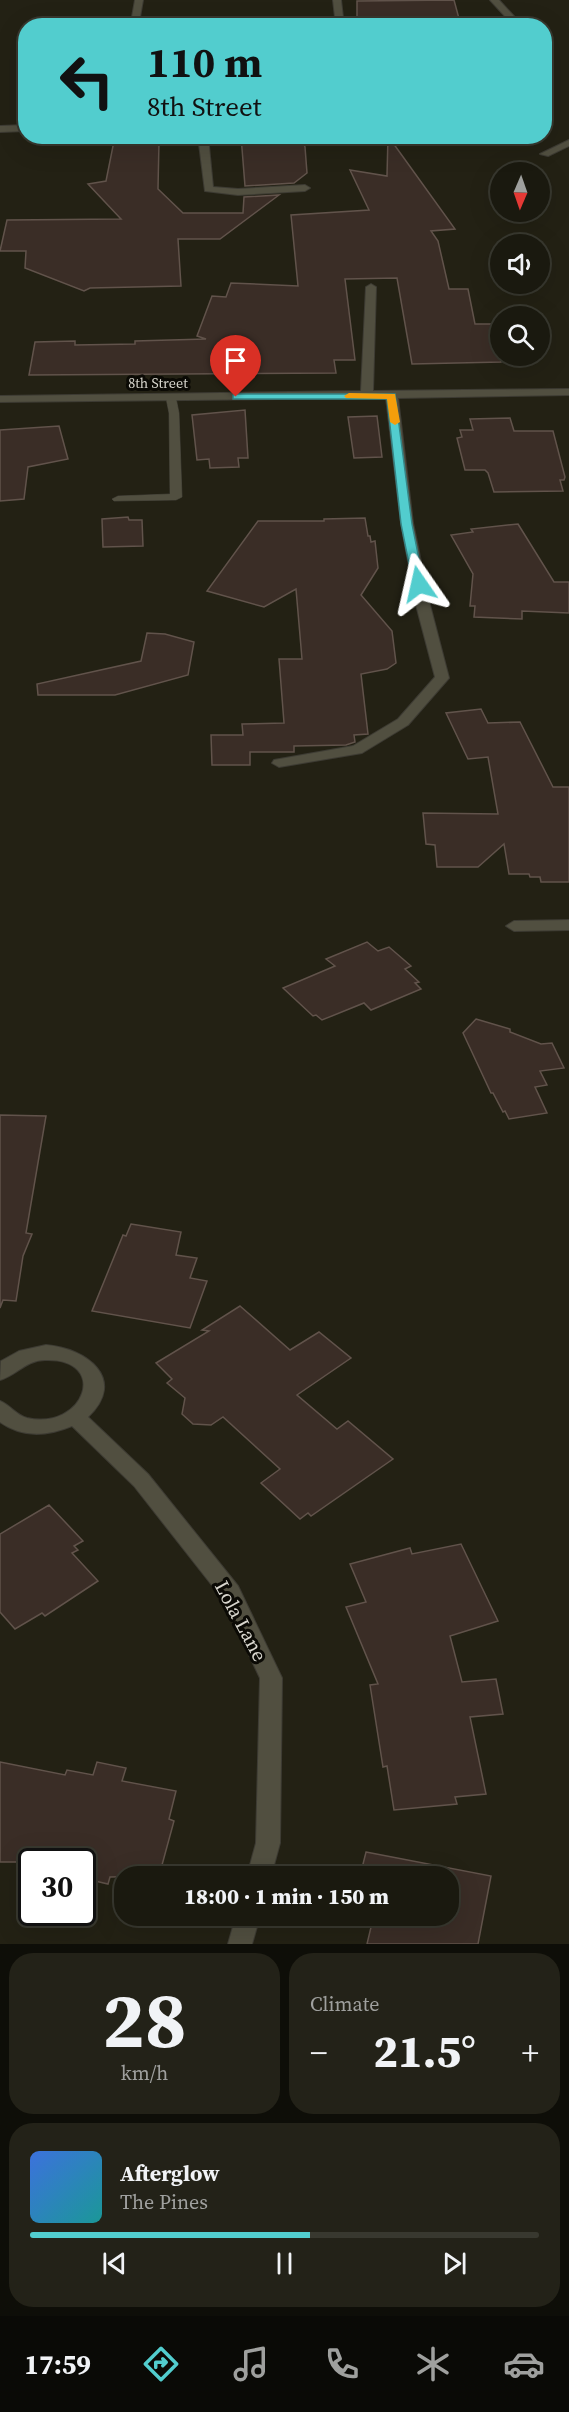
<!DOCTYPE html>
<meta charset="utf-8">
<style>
:root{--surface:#1a190f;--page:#232218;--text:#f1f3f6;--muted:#9fa09e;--line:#38382f;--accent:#52cdce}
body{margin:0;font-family:"Source Serif 4",serif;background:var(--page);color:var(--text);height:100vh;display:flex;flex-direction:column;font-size:22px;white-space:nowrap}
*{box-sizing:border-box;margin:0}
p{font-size:20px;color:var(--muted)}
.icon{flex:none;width:33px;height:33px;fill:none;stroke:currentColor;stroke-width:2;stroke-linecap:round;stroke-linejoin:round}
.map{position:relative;height:1944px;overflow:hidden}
.drawer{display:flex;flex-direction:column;gap:9px;padding:9px;background:#0e0e08;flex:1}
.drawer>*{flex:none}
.guide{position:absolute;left:18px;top:18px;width:534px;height:126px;border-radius:24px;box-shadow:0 6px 24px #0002,0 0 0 2px var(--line);background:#52cdce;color:#111;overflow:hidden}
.needle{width:39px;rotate:182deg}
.buttons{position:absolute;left:490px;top:162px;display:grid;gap:12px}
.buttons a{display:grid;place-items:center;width:60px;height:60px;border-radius:50%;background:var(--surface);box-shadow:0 6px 24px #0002,0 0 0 2px var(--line);font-size:30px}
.speed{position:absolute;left:18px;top:1848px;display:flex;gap:12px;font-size:30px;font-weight:700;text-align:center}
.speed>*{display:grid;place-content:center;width:78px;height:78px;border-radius:50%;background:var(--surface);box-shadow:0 6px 24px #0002,0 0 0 2px var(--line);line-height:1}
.speed .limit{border:3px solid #111;border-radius:9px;background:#fff;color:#111}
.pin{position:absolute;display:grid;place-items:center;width:51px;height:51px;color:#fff;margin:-62px -26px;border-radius:50% 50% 50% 0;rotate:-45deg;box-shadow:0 0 6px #0007}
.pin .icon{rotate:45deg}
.me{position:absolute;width:66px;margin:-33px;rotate:349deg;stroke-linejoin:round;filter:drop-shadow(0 0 4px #0008)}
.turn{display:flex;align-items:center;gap:21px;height:126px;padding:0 30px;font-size:27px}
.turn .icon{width:78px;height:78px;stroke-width:2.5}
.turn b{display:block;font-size:42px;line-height:51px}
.big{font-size:45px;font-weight:800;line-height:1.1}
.drawer .card{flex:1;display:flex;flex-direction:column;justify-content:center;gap:9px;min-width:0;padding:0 21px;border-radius:24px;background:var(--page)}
.drawer .dial{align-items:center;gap:0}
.dial b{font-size:78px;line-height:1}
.song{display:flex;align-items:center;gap:18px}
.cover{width:72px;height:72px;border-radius:9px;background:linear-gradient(135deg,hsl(220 70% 55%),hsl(180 70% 35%))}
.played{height:6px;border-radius:3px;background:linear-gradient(90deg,var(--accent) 55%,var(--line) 55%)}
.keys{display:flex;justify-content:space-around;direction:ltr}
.heat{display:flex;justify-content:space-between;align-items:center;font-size:33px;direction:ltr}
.drawer .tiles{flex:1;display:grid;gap:9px;grid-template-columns:1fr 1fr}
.card:last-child{grid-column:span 2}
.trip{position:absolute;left:114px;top:1866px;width:345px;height:60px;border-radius:24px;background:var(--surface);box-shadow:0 6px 24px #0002,0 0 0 2px var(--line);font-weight:800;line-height:60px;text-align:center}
.tab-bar{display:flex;height:96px;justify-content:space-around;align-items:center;background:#0a0a06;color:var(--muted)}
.tab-bar .icon{width:42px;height:42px}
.tab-bar .on{color:var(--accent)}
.tab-bar b{font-size:27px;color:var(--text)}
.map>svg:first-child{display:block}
.building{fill:#3a2d26;stroke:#61534b;stroke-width:1.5}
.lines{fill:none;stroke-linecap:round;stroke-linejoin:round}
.service-casing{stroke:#3d3b33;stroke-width:1}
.minor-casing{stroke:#3d3b33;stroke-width:2}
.service{fill:#514f40;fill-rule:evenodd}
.minor{fill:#514f40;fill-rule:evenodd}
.route{fill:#52cdce;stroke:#358586;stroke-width:1.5}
.slow{fill:#f59e0b}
.labels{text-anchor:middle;stroke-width:6;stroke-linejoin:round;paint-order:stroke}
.far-street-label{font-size:14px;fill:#d8d6ce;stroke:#0b0a05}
.near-street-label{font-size:20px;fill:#d8d6ce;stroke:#0b0a05}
</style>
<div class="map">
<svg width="569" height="1944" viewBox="0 0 569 1944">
<rect width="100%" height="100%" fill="#232114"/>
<g class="building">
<polygon points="454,0 461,26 357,26 357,1"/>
<polygon points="115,136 146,136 151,138 150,142 159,142 158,189 183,213 243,213 244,197 279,195 220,239 178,239 181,286 90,288 84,291 25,268 26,251 0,251 7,220 121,219 88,184 106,181"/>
<polygon points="241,136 301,136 305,147 307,173 294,183 245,186"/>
<polygon points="388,136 455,229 431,231 438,241 449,289 468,289 475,324 501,324 501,362 412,364 397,278 345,279 355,360 334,360 336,373 29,375 35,342 75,341 75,345 135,344 135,341 206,339 197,336 212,296 226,297 231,283 298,286 291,215 369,210 350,170 387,176"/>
<polygon points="245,410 248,458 238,458 239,467 210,468 209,459 197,460 192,415"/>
<polygon points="377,416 382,457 354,458 348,417"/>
<polygon points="510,418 514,431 553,431 565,477 564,480 560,480 563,491 494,492 488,473 485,470 465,470 457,438 462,437 460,430 473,430 470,419"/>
<polygon points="59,426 68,459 28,467 24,499 0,501 0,430"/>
<polygon points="128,517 129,520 142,520 143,546 103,547 102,519"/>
<polygon points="365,518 368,536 370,536 371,542 375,541 378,568 361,595 392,631 396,663 387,669 361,674 368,734 354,735 355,742 346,745 294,746 294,752 250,752 250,765 212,765 211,735 243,735 242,724 284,723 279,659 302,659 296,589 264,607 207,591 258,521 324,521 324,519"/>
<polygon points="518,524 554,582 569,582 569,613 522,611 522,619 474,617 475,606 470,606 473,574 451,535 473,532 471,529"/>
<polygon points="147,633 165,634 194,642 188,675 115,695 38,695 37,684 141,661"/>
<polygon points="481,709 488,723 520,722 553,787 569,787 569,882 541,882 540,877 530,877 529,874 509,874 504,844 478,867 437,867 435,845 426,844 423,813 498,814 488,757 468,759 446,713"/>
<polygon points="367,942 378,951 389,947 411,966 405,969 419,982 415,983 421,989 371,1010 364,1003 322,1020 316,1015 313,1016 283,988 335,966 326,959"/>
<polygon points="476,1019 510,1029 510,1032 541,1044 552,1043 564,1068 540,1071 547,1085 535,1087 547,1113 509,1119 505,1111 503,1112 493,1093 491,1093 463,1033"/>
<polygon points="0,1115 46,1116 26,1233 32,1234 23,1256 16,1301 3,1300 0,1308"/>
<polygon points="131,1224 181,1232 176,1255 197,1258 190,1278 207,1281 190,1328 92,1311 123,1235 126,1236"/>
<polygon points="240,1306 290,1350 319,1332 351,1358 297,1395 337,1429 348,1421 393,1459 311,1516 308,1513 300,1519 261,1483 280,1469 223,1417 211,1425 193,1424 182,1414 185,1398 167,1383 172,1379 156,1363 209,1331 202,1330"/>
<polygon points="49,1505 83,1541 74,1546 78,1550 72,1553 98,1581 45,1616 42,1613 15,1629 0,1612 0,1534"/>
<polygon points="461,1544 498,1621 450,1636 462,1682 496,1679 503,1714 470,1717 486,1794 455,1797 457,1804 394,1810 387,1766 383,1767 370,1685 378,1684 346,1607 366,1602 350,1564 410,1548 412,1554"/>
<polygon points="0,1762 65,1775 67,1770 93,1775 97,1762 126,1768 122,1781 176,1791 169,1819 174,1821 159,1876 110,1877 108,1884 82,1878 82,1862 0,1862"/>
<polygon points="366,1852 491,1876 478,1944 367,1944 372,1923 363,1921 365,1916 362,1916 448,1916 448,1876 360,1876"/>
</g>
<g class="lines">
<defs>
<polygon id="service" points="171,395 176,398 179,413 182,497 176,500 114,501 112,499 118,496 170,494 169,413 166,398"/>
<g id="minor">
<polygon points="135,0 143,0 140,17 145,26 137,26 132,17"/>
<polygon points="333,0 341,0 344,26 336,26"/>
<polygon points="490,0 499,0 523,26 514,26"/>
<polygon points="26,125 26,131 0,132 0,126"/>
<polygon points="198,136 208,136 213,187 238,189 305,185 310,188 305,191 238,195 205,191"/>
<polygon points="569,140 569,146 548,156 540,154"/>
<polygon points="371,284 376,287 373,391 569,389 569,395 398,398 413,523 430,605 449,678 408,725 362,753 279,767 272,763 274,760 353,746 398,719 435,677 416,605 401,523 386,398 0,402 0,396 361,391 366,287"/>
<polygon points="569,920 569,930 514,931 506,926 514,921"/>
<path d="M46 1345C86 1348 128 1379 88 1417L148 1474 238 1586 282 1678 280 1843 271 1876H247L256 1843 260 1678 222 1598 134 1486 72 1426C48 1436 22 1438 0 1422V1401C10 1405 16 1415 27 1418 85 1431 110 1358 45 1360 26 1360 17 1375 0 1380L1 1361 19 1351Z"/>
<polygon points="236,1916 260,1916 252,1944 228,1944"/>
</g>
</defs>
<use href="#service" class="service-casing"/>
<use href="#minor" class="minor-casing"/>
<use href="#service" class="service"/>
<use href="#minor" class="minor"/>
</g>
<polygon class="route" points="236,394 395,394 412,524 424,584 422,587 419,588 413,584 401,524 387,399 233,399 233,395"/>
<polygon class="slow" points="349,393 395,394 400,422 395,425 390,422 387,399 346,398 344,396"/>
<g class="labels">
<g class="far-street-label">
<text x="158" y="388">8th Street</text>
</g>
<g class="near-street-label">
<text transform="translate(241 1621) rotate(62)" y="7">Lola Lane</text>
</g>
</g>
</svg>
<div class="buttons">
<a><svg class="needle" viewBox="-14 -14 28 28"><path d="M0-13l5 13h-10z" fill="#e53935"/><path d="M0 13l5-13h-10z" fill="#9fa09e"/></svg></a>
<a><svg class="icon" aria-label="sound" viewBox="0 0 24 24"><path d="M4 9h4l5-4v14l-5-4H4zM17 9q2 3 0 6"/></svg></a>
<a><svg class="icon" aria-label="search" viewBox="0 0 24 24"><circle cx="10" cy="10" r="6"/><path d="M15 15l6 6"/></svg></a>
</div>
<div class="speed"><div class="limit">30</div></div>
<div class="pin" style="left:236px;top:397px;background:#d93025"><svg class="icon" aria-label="arrive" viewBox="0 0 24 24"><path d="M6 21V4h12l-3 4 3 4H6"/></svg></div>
<svg class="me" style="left:419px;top:584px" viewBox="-20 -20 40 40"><path d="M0-17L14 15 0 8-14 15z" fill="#52cdce" stroke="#fff" stroke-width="4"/></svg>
<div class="trip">18:00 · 1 min · 150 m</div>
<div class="guide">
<div class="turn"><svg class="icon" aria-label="left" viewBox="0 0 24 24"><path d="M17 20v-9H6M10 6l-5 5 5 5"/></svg><div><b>110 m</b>8th Street</div></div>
</div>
</div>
<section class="drawer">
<div class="tiles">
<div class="card dial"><b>28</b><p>km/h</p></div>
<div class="card"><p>Climate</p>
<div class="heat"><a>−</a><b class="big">21.5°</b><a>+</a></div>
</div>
<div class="card">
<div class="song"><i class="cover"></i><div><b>Afterglow</b><p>The Pines</p></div></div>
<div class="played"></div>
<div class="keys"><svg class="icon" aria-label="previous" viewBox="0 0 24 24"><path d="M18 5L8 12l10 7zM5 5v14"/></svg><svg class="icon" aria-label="pause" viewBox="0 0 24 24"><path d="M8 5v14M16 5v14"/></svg><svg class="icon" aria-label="next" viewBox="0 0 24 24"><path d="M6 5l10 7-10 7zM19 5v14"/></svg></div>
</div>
</div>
</section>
<nav class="tab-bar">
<b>17:59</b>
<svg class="icon on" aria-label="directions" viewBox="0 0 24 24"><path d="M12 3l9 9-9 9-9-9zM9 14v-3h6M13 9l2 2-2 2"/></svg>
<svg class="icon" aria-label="music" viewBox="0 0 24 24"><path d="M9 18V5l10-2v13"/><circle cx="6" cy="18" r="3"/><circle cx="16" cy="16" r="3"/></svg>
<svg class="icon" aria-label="phone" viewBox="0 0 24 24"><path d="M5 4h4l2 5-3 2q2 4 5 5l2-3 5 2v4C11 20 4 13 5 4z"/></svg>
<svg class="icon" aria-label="climate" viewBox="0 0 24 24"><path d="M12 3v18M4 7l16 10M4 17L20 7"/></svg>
<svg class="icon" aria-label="car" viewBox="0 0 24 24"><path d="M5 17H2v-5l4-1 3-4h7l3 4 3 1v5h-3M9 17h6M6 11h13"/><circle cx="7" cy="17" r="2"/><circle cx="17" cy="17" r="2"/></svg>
</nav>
